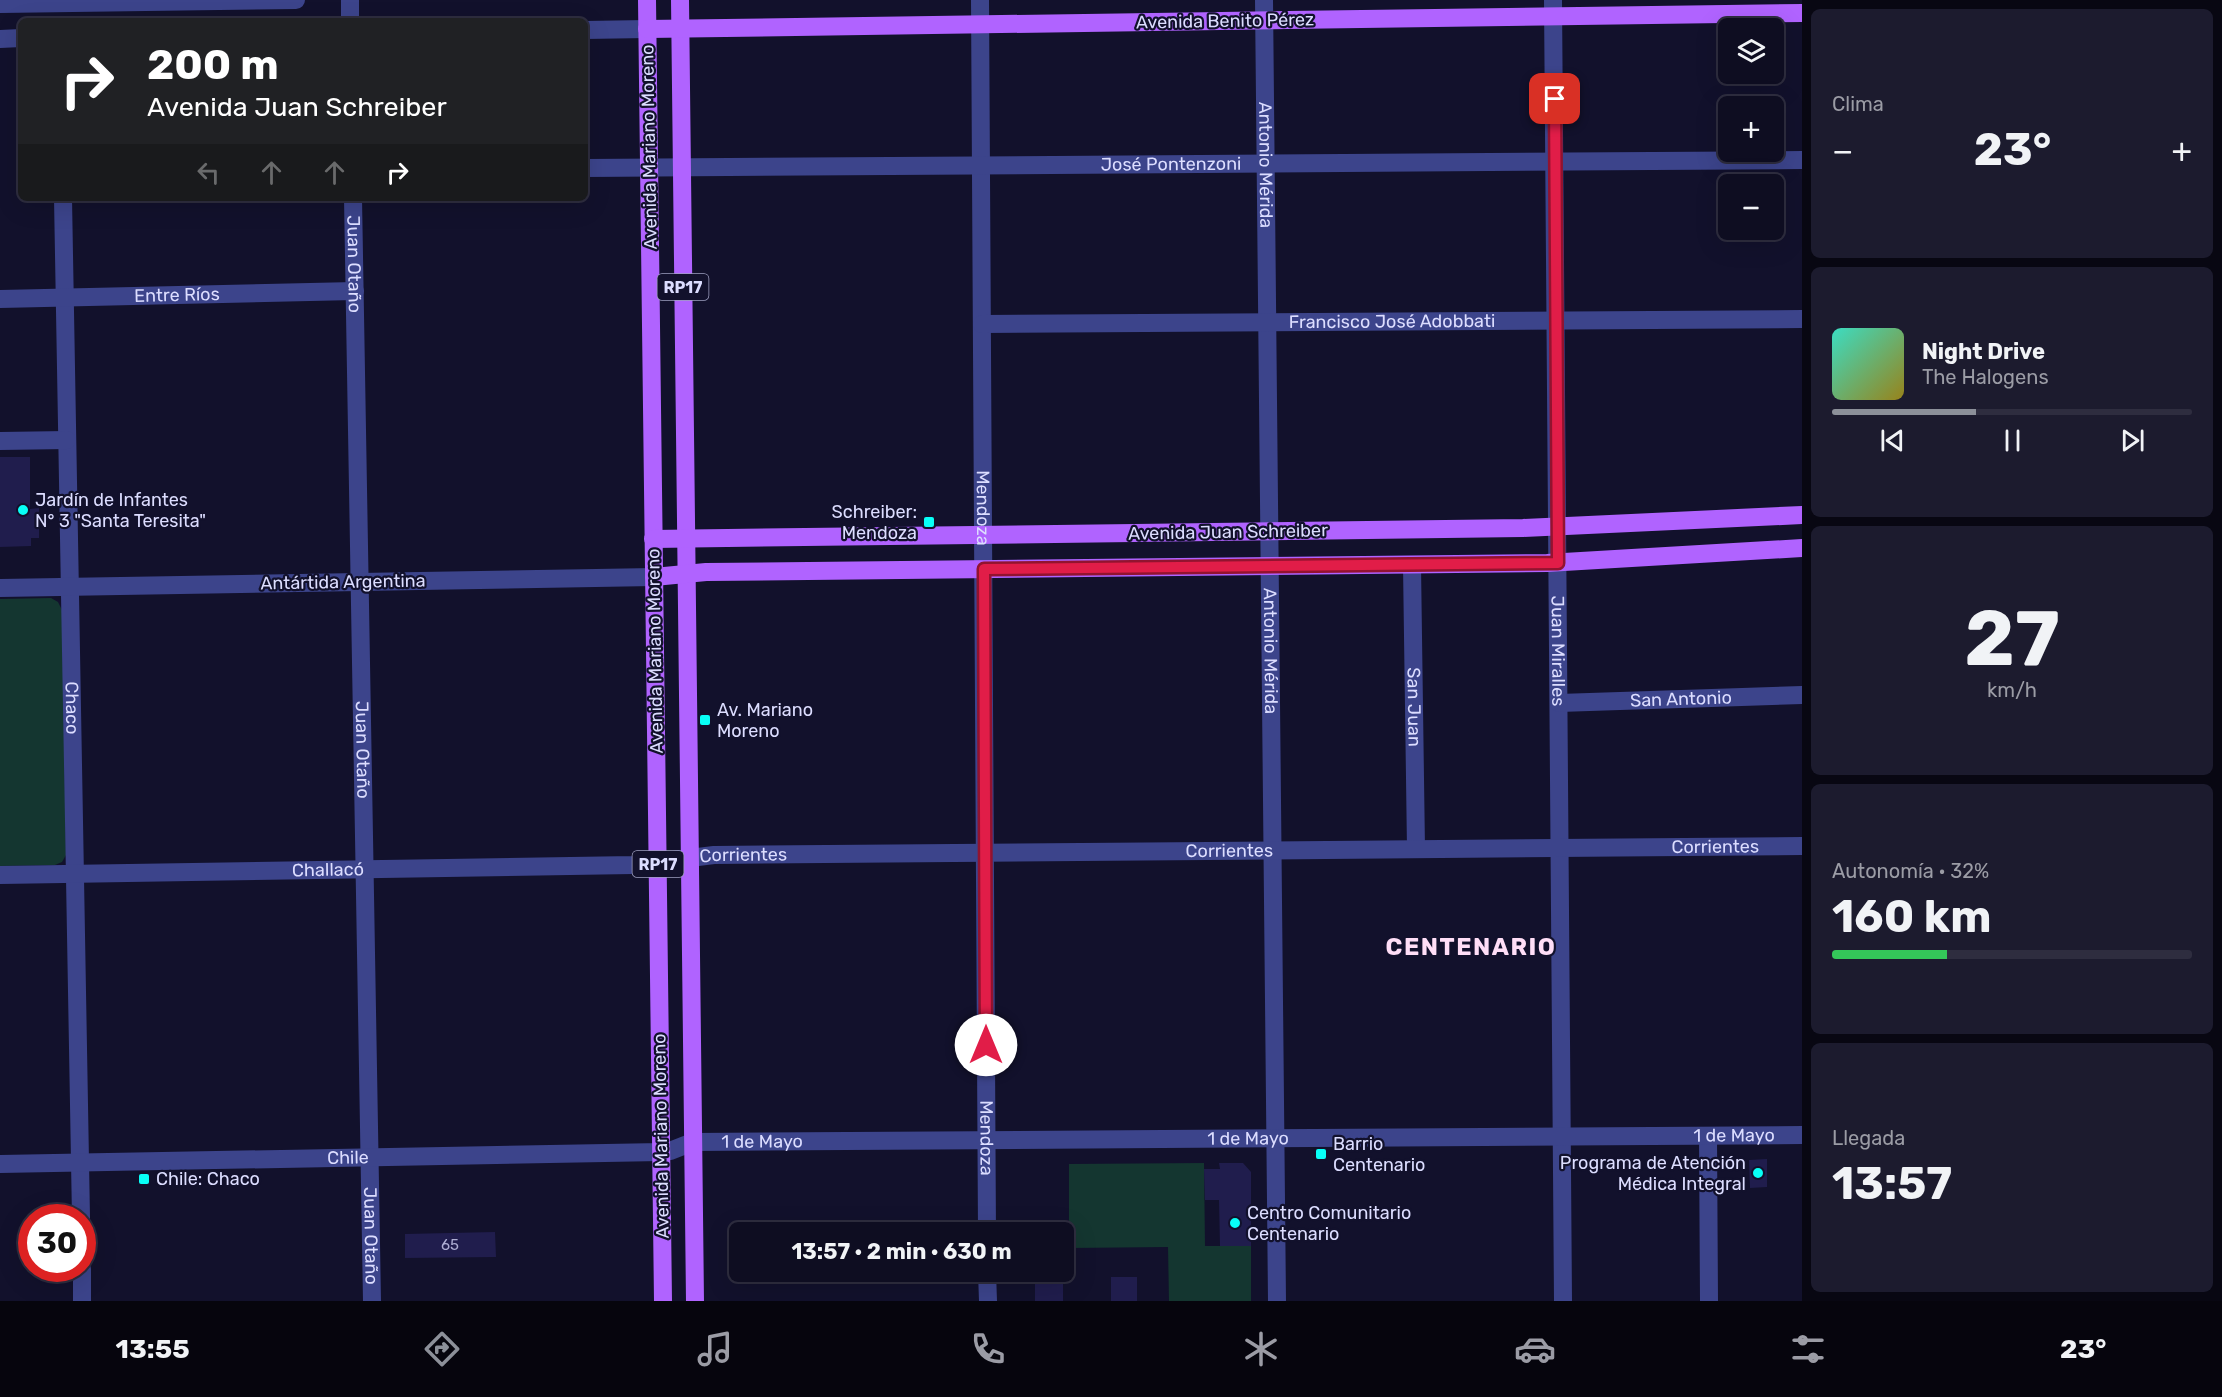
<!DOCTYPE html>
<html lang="es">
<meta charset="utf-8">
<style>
:root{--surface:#0e0d21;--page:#1c1b2e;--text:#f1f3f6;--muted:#9b9ca5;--line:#2e2d3f;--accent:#8c9099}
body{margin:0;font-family:Rubik,sans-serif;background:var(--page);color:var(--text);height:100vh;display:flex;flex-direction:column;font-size:22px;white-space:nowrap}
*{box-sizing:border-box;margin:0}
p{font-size:20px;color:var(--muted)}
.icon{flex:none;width:33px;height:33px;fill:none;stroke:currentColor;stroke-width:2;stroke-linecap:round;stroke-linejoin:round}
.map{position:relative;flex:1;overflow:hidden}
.side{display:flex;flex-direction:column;gap:9px;padding:9px;background:#080712;width:420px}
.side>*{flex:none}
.top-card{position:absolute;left:18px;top:18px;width:570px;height:183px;border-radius:9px;box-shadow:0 6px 24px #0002,0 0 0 2px var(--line);background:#202124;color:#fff;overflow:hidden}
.buttons{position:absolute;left:1718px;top:18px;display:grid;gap:12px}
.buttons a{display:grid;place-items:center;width:66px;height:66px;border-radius:9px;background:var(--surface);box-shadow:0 6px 24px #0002,0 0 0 2px var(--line);font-size:30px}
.speed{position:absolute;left:18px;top:1204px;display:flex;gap:12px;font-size:30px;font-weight:700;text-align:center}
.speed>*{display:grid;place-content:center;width:78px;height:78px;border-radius:50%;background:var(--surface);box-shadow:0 6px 24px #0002,0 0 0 2px var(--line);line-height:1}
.speed .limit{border:9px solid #d22;background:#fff;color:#111}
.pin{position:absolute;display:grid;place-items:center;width:51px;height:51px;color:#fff;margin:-26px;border-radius:12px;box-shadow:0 3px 9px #0006}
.me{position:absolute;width:66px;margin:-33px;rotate:0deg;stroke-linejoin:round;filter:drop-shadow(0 0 4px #0008)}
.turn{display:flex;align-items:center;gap:21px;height:126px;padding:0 30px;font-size:27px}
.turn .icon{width:78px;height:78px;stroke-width:2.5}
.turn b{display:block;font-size:42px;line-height:51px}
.lanes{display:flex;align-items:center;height:57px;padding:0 30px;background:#0003;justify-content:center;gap:30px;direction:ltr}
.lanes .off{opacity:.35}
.big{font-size:45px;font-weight:700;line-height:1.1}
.side .tile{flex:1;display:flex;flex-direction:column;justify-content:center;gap:9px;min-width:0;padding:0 21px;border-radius:9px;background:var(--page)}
.side .dial{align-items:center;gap:0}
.dial b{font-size:78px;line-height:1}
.song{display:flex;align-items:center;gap:18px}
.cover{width:72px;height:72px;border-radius:9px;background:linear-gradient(135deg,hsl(170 70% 55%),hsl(50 70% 35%))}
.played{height:6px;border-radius:3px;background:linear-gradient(90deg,var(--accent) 40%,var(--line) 40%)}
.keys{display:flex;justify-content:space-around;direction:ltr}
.heat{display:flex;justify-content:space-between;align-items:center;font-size:33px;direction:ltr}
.charge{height:9px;border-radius:4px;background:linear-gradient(90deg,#34c759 32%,var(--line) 0)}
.trip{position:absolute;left:729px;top:1222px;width:345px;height:60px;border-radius:9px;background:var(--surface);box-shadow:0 6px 24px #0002,0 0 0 2px var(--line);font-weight:700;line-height:60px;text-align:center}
.menu{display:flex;height:96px;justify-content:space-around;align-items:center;background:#06050d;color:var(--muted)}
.menu .icon{width:42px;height:42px}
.menu .selected{color:var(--accent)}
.menu b{font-size:27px;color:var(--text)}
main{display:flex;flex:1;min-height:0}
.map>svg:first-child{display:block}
.green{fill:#143630}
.building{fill:#201d4d}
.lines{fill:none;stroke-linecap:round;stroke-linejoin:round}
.minor{stroke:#3c448b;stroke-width:18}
.major{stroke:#b063ff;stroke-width:18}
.route-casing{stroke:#92132f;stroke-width:15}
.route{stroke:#e11d48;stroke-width:10}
.poi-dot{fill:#08fff7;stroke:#12112c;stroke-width:2}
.labels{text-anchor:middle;stroke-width:4.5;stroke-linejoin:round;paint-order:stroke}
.number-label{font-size:15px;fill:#adadd2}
.shield{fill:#12112c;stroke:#9fa0c0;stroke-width:1.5}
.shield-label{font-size:16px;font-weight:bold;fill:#dcddff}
.street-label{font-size:18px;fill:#dcddff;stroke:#12112c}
.poi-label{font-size:18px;fill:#dcddff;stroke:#12112c;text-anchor:start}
.district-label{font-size:24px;font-weight:bold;letter-spacing:1.5px;fill:#ffdef7;stroke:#12112c}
</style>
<main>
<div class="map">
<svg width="1802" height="1301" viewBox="0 0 1802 1301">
<rect width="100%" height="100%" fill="#12112c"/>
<g class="green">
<polygon points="51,598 58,602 62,610 66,855 62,862 55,865 0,866 0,599"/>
<polygon points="1204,1163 1205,1246 1251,1246 1251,1301 1169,1301 1168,1247 1069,1248 1069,1164"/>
</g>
<g class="building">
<polygon points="0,457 30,457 30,509 39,508 39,538 31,538 31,546 0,547"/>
<polygon points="1767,1159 1767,1187 1750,1188 1749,1160"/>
<polygon points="1219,1163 1243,1163 1251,1172 1251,1246 1220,1246 1219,1200 1205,1200 1204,1169 1220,1169"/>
<polygon points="495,1232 496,1257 405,1258 405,1234"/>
<rect x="1111" y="1277" width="26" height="24"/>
<rect x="1035" y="1280" width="28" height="21"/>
</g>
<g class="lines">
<g class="minor">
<polyline points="350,0 350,21"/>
<path id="s1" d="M980 0 987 1233"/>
<path id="s2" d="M1264 0 1277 1301"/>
<path id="s3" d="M1553 0 1563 1301"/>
<polyline points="0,4 296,0"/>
<polyline points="585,30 647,29"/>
<polyline points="0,39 21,38"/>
<path id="s4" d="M585 168 1802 160"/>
<path id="s5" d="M63 198 81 1218"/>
<path id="s6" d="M353 198 372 1301"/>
<path id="s7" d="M0 299 355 291"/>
<path id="s8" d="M982 324 1802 319"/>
<polyline points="0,441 67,440"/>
<path id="s9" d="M1412 565 1416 849"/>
<polyline points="0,588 654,577"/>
<path id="s10" d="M1559 703 1802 695"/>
<path id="s11" d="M0 875 633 865 714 855 1802 846"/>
<polyline points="1708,1136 1709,1301"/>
<path id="s12" d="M0 1164 661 1152 670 1151 693 1142 1802 1135"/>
<polyline points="82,1269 82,1301"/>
<polyline points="987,1272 988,1301"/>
</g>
<g class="major">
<polyline points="647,0 663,1301"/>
<polyline points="680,0 695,1301"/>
<polyline points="647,29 1802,13"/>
<polyline points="653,539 1523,528 1802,515"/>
<polyline points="654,577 706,572 1547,563 1802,548"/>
</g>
</g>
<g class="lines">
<defs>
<polyline id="route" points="986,1045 984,569 1558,563 1555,99"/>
</defs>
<use href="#route" class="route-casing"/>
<use href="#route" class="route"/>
</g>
<g class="poi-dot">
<circle cx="23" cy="510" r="6"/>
<rect x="923" y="516" width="12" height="12" rx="3"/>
<rect x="699" y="714" width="12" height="12" rx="3"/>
<rect x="1315" y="1148" width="12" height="12" rx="3"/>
<circle cx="1758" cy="1173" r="6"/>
<rect x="138" y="1173" width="12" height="12" rx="3"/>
<circle cx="1235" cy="1223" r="6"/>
</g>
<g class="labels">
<g class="number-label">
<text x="450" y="1250">65</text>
</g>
<g class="shield">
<rect x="657.5" y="274" width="51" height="26" rx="4.5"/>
<rect x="632.5" y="851" width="51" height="26" rx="4.5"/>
</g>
<g class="shield-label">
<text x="683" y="293">RP17</text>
<text x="658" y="870">RP17</text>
</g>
<g class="street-label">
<text transform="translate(1225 21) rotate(-1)" y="6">Avenida Benito Pérez</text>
<text transform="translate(649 147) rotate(-91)" y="6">Avenida Mariano Moreno</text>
<text dy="6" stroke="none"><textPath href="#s4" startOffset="586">José Pontenzoni</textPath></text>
<text dy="6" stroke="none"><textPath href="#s2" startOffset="165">Antonio Mérida</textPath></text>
<text dy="6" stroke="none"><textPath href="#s6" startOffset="66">Juan Otaño</textPath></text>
<text dy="6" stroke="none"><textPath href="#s7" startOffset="177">Entre Ríos</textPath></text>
<text dy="6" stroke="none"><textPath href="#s8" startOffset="410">Francisco José Adobbati</textPath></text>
<text dy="6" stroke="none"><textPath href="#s1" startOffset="508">Mendoza</textPath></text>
<text transform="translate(1228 532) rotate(-1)" y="6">Avenida Juan Schreiber</text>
<text transform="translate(343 582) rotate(-1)" y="6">Antártida Argentina</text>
<text dy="6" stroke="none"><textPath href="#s2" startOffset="651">Antonio Mérida</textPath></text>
<text dy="6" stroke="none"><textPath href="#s3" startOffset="651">Juan Miralles</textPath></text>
<text transform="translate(655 651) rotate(-91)" y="6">Avenida Mariano Moreno</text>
<text dy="6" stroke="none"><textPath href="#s10" startOffset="122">San Antonio</textPath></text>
<text dy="6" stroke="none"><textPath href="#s9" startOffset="142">San Juan</textPath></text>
<text dy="6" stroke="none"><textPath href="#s5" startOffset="510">Chaco</textPath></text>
<text dy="6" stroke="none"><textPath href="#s6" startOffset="552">Juan Otaño</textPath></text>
<text dy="6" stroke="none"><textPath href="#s11" startOffset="1716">Corrientes</textPath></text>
<text dy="6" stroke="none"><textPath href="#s11" startOffset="1230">Corrientes</textPath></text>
<text dy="6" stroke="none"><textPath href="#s11" startOffset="744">Corrientes</textPath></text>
<text dy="6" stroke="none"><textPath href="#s11" startOffset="328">Challacó</textPath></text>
<text dy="6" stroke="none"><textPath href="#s12" startOffset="1736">1 de Mayo</textPath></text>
<text transform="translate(661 1136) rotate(-91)" y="6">Avenida Mariano Moreno</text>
<text dy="6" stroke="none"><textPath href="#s1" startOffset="1138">Mendoza</textPath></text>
<text dy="6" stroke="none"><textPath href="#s12" startOffset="1250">1 de Mayo</textPath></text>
<text dy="6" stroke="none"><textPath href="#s12" startOffset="764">1 de Mayo</textPath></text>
<text dy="6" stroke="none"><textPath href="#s12" startOffset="348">Chile</textPath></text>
<text dy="6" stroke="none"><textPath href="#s6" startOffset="1038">Juan Otaño</textPath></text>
</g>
<g class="poi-label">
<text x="35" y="506">Jardín de Infantes<tspan x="35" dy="21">N° 3 "Santa Teresita"</tspan></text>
<text x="917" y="518" text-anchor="end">Schreiber:<tspan x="917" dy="21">Mendoza</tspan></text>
<text x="717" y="716">Av. Mariano<tspan x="717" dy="21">Moreno</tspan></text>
<text x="1333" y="1150">Barrio<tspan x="1333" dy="21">Centenario</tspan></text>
<text x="1746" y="1169" text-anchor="end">Programa de Atención<tspan x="1746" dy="21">Médica Integral</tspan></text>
<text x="156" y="1185">Chile: Chaco</text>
<text x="1247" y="1219">Centro Comunitario<tspan x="1247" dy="21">Centenario</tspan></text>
</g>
<g class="district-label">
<text x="1471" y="955">CENTENARIO</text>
</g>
</g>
</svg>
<div class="buttons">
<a><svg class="icon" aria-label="layers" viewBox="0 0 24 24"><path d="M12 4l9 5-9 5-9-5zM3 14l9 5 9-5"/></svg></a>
<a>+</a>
<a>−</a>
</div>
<div class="speed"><div class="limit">30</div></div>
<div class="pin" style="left:1555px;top:99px;background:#d93025"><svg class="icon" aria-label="arrive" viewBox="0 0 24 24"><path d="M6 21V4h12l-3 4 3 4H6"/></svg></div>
<svg class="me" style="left:986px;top:1045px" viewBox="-20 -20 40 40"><circle r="19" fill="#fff"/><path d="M0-13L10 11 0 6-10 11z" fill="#e11d48"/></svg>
<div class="trip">13:57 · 2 min · 630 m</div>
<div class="top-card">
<div class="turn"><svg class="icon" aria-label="right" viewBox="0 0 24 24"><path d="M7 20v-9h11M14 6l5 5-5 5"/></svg><div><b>200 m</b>Avenida Juan Schreiber</div></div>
<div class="lanes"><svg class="icon off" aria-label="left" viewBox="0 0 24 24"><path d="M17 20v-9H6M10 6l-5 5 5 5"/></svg><svg class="icon off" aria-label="ahead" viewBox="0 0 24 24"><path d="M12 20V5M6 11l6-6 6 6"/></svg><svg class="icon off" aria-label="ahead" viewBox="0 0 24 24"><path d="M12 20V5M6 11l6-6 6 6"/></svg><svg class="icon" aria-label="right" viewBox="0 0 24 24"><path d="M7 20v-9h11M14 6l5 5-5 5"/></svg></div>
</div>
</div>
<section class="side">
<div class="tile"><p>Clima</p>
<div class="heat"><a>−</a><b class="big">23°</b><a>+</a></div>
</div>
<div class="tile">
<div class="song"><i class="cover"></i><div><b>Night Drive</b><p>The Halogens</p></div></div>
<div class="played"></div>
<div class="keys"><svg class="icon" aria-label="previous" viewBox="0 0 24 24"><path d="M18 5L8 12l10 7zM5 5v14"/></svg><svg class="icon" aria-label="pause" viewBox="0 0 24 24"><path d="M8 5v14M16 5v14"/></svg><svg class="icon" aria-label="next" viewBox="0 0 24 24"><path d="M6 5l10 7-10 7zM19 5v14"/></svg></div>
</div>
<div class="tile dial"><b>27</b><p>km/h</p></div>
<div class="tile"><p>Autonomía · 32%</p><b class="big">160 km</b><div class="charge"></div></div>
<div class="tile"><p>Llegada</p><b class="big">13:57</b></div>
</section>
</main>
<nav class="menu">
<b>13:55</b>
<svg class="icon selected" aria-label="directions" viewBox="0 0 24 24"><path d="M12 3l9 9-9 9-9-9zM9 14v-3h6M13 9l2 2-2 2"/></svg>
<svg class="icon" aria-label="music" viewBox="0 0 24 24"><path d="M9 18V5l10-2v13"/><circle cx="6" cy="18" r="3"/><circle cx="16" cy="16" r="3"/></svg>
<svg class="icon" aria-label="phone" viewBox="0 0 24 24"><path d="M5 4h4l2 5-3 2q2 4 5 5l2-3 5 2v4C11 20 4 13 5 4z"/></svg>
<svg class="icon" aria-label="climate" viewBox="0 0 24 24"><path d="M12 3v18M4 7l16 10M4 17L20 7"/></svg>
<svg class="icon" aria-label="car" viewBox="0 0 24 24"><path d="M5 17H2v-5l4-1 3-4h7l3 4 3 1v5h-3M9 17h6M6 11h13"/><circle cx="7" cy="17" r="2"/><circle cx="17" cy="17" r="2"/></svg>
<svg class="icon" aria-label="filters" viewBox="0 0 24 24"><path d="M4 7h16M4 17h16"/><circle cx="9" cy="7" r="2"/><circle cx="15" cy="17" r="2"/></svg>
<b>23°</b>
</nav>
